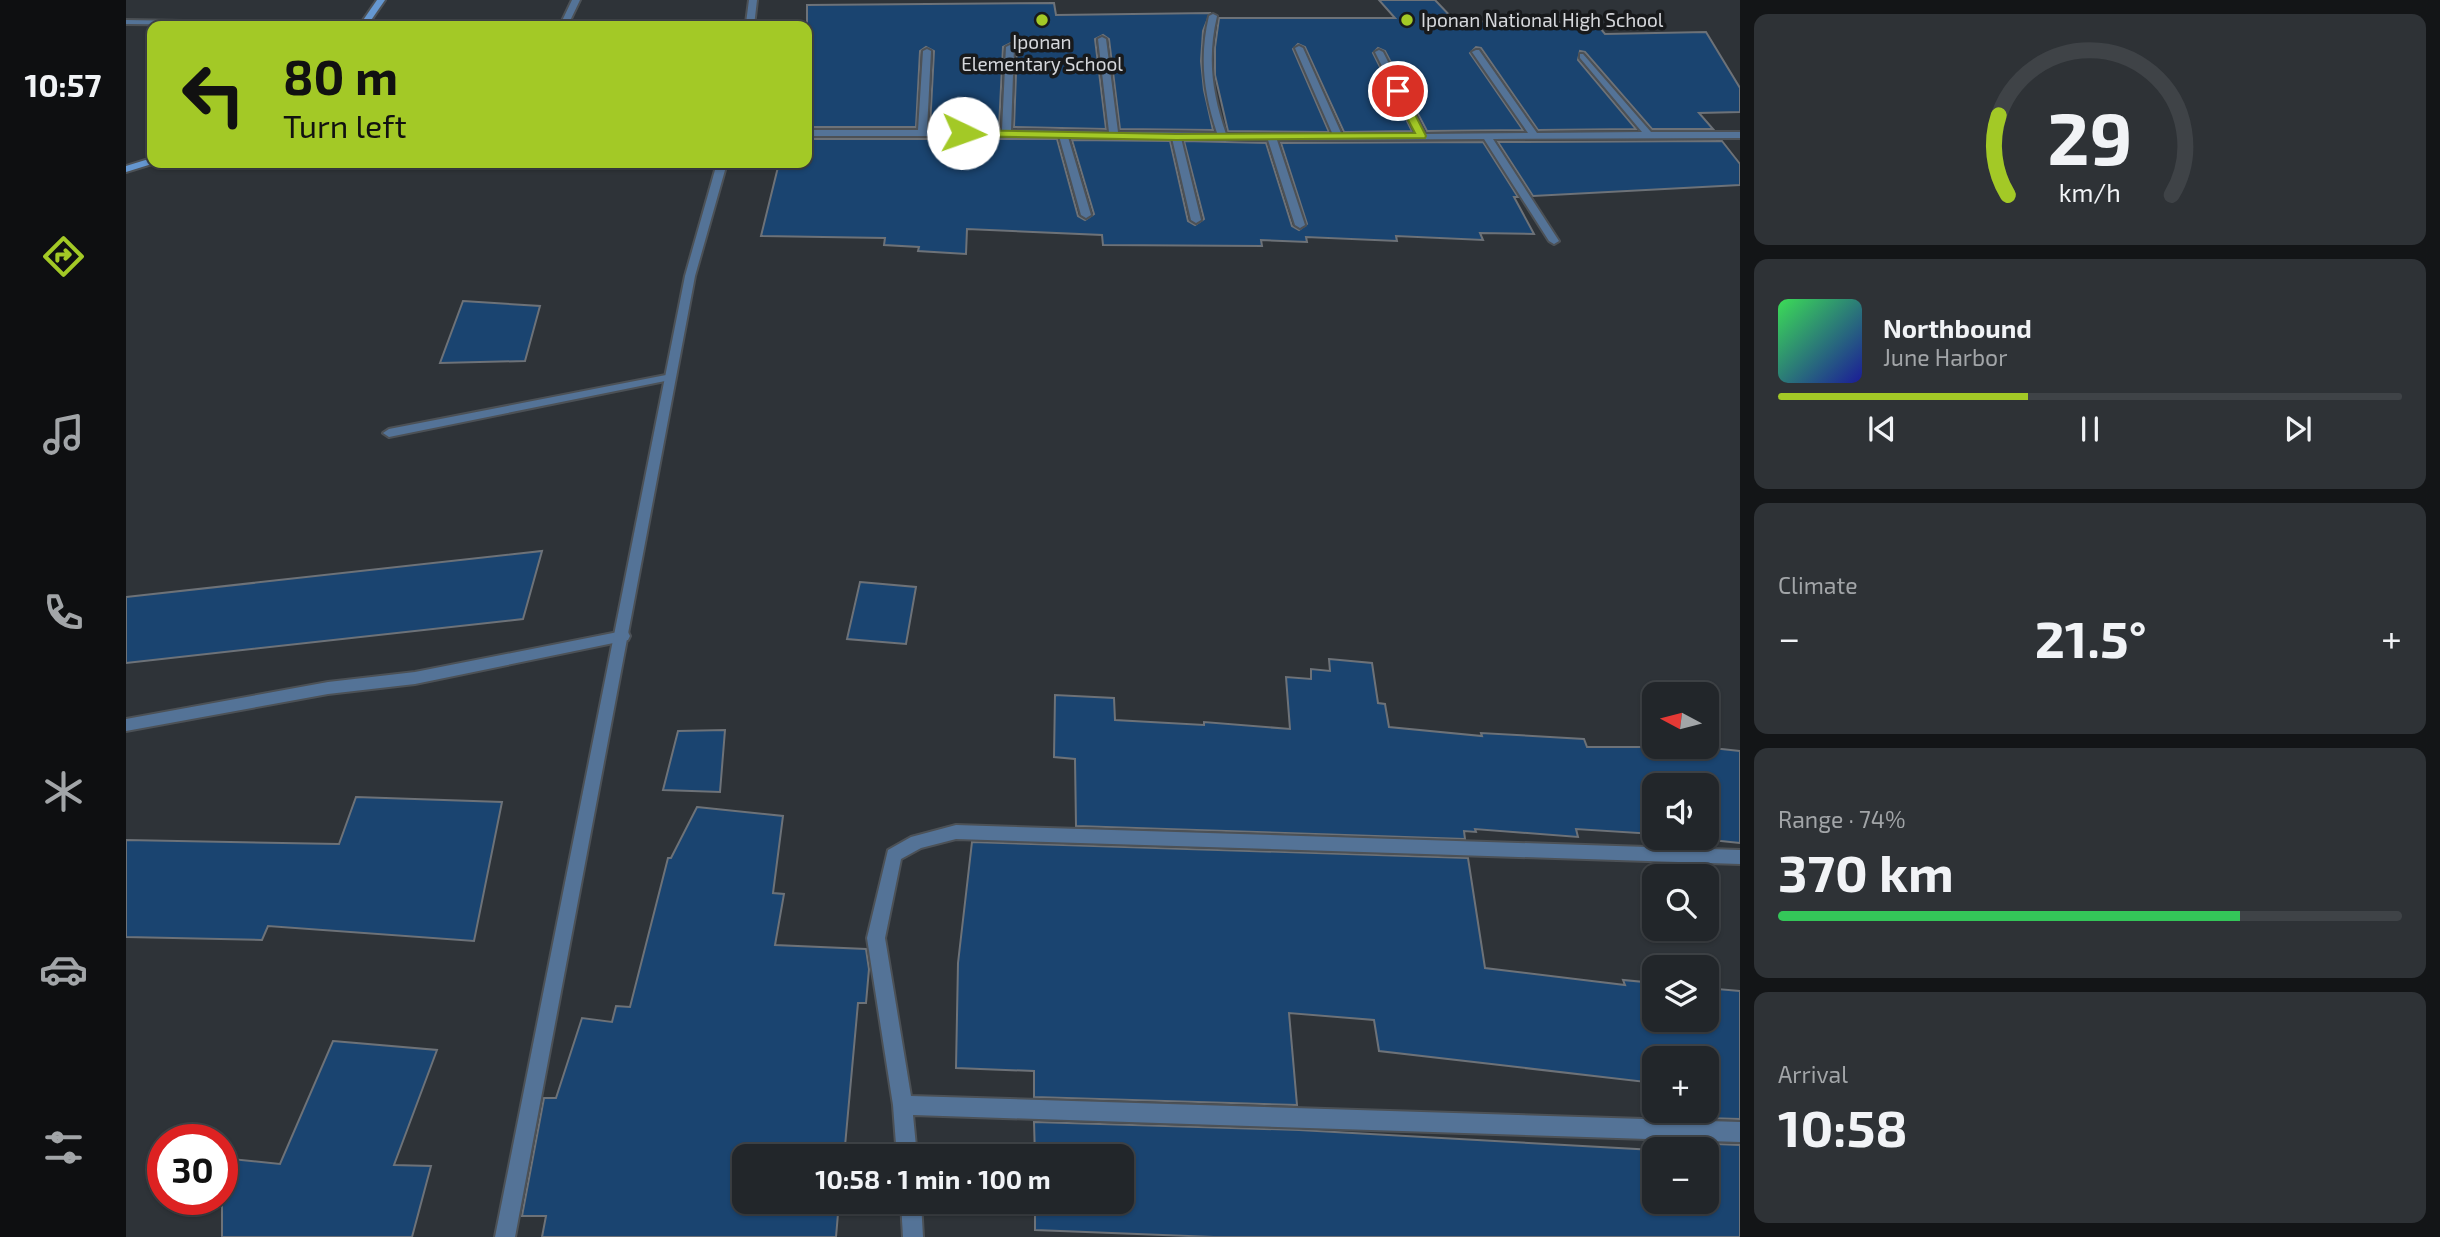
<!DOCTYPE html>
<meta charset="utf-8">
<style>
:root{--surface:#22262a;--page:#2e3236;--text:#f1f3f6;--muted:#a2a5a8;--line:#3f4347;--accent:#a3c926}
body{margin:0;font-family:"Exo 2",sans-serif;background:var(--page);color:var(--text);height:100vh;display:flex;flex-direction:column;font-size:26px;white-space:nowrap}
*{box-sizing:border-box;margin:0}
p{font-size:23px;color:var(--muted)}
.icon{flex:none;width:38px;height:38px;fill:none;stroke:currentColor;stroke-width:2;stroke-linecap:round;stroke-linejoin:round}
.map{position:relative;flex:1;overflow:hidden}
.sheet{display:flex;flex-direction:column;gap:14px;padding:14px;background:#131517;width:700px}
.sheet>*{flex:none}
.top-card{position:absolute;left:21px;top:21px;width:665px;height:147px;border-radius:14px;box-shadow:0 2px 5px #0004,0 0 0 2px var(--line);background:#a3c926;color:#111;overflow:hidden}
.needle{width:46px;rotate:277deg}
.buttons{position:absolute;left:1516px;top:682px;display:grid;gap:14px}
.buttons a{display:grid;place-items:center;width:77px;height:77px;border-radius:14px;background:var(--surface);box-shadow:0 2px 5px #0004,0 0 0 2px var(--line);font-size:35px}
.speed{position:absolute;left:21px;top:1124px;display:flex;gap:14px;font-size:35px;font-weight:700;text-align:center}
.speed>*{display:grid;place-content:center;width:91px;height:91px;border-radius:50%;background:var(--surface);box-shadow:0 2px 5px #0004,0 0 0 2px var(--line);line-height:1}
.speed .limit{border:10px solid #d22;background:#fff;color:#111}
.pin{position:absolute;display:grid;place-items:center;width:60px;height:60px;color:#fff;margin:-30px;border:4px solid #fff;border-radius:50%;box-shadow:0 2px 7px #0007}
.me{position:absolute;width:77px;margin:-38px;rotate:93deg;stroke-linejoin:round;filter:drop-shadow(0 0 5px #0008)}
.turn{display:flex;align-items:center;gap:24px;height:147px;padding:0 21px;font-size:32px}
.turn .icon{width:91px;height:91px;stroke-width:2.5}
.turn b{display:block;font-size:49px;line-height:60px}
.big{font-size:52px;font-weight:700;line-height:1.1}
.sheet .widget{flex:1;display:flex;flex-direction:column;justify-content:center;gap:10px;min-width:0;padding:0 24px;border-radius:14px;background:var(--page)}
.sheet .dial{align-items:center;gap:0}
.dial svg{height:182px;overflow:visible;fill:none;stroke:var(--line);stroke-width:7;stroke-linecap:round;text-anchor:middle}
.dial text{fill:var(--text);stroke:none}
.song{display:flex;align-items:center;gap:21px}
.cover{width:84px;height:84px;border-radius:10px;background:linear-gradient(135deg,hsl(130 70% 55%),hsl(240 70% 35%))}
.played{height:7px;border-radius:4px;background:linear-gradient(90deg,var(--accent) 40%,var(--line) 40%)}
.keys{display:flex;justify-content:space-around;direction:ltr}
.heat{display:flex;justify-content:space-between;align-items:center;font-size:38px;direction:ltr}
.charge{height:10px;border-radius:5px;background:linear-gradient(90deg,#34c759 74%,var(--line) 0)}
.trip{position:absolute;left:606px;top:1144px;width:402px;height:70px;border-radius:14px;background:var(--surface);box-shadow:0 2px 5px #0004,0 0 0 2px var(--line);font-weight:700;line-height:70px;text-align:center}
main{display:flex;flex:1;min-height:0}
.dock{display:flex;flex-direction:column;width:126px;justify-content:space-around;align-items:center;background:#0e0f11;color:var(--muted)}
.dock .icon{width:49px;height:49px}
.dock .selected{color:var(--accent)}
.dock b{font-size:32px;color:var(--text)}
.map>svg:first-child{display:block}
.building{fill:#1a4470;stroke:#6d7278;stroke-width:2}
.lines{fill:none;stroke-linecap:round;stroke-linejoin:round}
.lane-casing{stroke:#4c5156;stroke-width:4}
.street-casing{stroke:#4c5156;stroke-width:4}
.secondary-casing{stroke:#4c5156;stroke-width:4}
.lane{fill:#547397;fill-rule:evenodd}
.street{fill:#547397;fill-rule:evenodd}
.secondary{fill:#6597d0;fill-rule:evenodd}
.route{fill:#a3c926;stroke:#6a8319;stroke-width:2}
.poi-dot{fill:#a3c926;stroke:#181a1c;stroke-width:2.5}
.labels{text-anchor:middle;stroke-width:7;stroke-linejoin:round;paint-order:stroke}
.far-poi-label{font-size:19px;fill:#d6d8dc;stroke:#181a1c;text-anchor:start}
</style>
<main>
<nav class="dock">
<b>10:57</b>
<svg class="icon selected" aria-label="directions" viewBox="0 0 24 24"><path d="M12 3l9 9-9 9-9-9zM9 14v-3h6M13 9l2 2-2 2"/></svg>
<svg class="icon" aria-label="music" viewBox="0 0 24 24"><path d="M9 18V5l10-2v13"/><circle cx="6" cy="18" r="3"/><circle cx="16" cy="16" r="3"/></svg>
<svg class="icon" aria-label="phone" viewBox="0 0 24 24"><path d="M5 4h4l2 5-3 2q2 4 5 5l2-3 5 2v4C11 20 4 13 5 4z"/></svg>
<svg class="icon" aria-label="climate" viewBox="0 0 24 24"><path d="M12 3v18M4 7l16 10M4 17L20 7"/></svg>
<svg class="icon" aria-label="car" viewBox="0 0 24 24"><path d="M5 17H2v-5l4-1 3-4h7l3 4 3 1v5h-3M9 17h6M6 11h13"/><circle cx="7" cy="17" r="2"/><circle cx="17" cy="17" r="2"/></svg>
<svg class="icon" aria-label="filters" viewBox="0 0 24 24"><path d="M4 7h16M4 17h16"/><circle cx="9" cy="7" r="2"/><circle cx="15" cy="17" r="2"/></svg>
</nav>
<div class="map">
<svg width="1614" height="1237" viewBox="0 0 1614 1237">
<rect width="100%" height="100%" fill="#2e3338"/>
<g class="building">
<polygon points="1253,0 1309,0 1329,21 1470,23 1479,34 1580,32 1614,88 1614,112 1573,113 1587,129 1526,129 1459,52 1454,51 1452,60 1510,129 1412,130 1355,48 1350,47 1344,53 1397,130 1301,131 1259,51 1252,48 1247,53 1286,131 1218,132 1179,47 1172,44 1167,49 1203,132 1102,131 1089,75 1089,47 1093,18 1269,18"/>
<polygon points="928,3 930,15 1084,13 1077,31 1075,61 1078,90 1087,130 994,129 983,39 977,35 969,39 980,129 888,127 891,47 885,43 877,47 873,127 804,127 808,51 800,47 794,51 790,127 681,127 681,5"/>
<polygon points="681,139 931,139 952,216 959,220 968,214 946,140 1044,141 1062,221 1069,225 1078,219 1058,141 1140,143 1166,226 1173,230 1181,224 1155,143 1357,142 1392,197 1388,197 1408,234 1354,233 1357,240 1270,236 1271,241 1180,237 1181,242 1135,240 1136,246 977,245 976,235 841,229 840,254 792,251 793,247 758,245 759,238 635,236 653,163 681,163"/>
<polygon points="1596,141 1614,164 1614,185 1407,196 1372,142"/>
<polygon points="337,301 414,306 399,361 314,363"/>
<polygon points="416,551 397,619 0,663 0,597"/>
<polygon points="734,582 790,587 780,644 721,639"/>
<polygon points="1203,659 1246,663 1252,703 1259,704 1263,727 1356,736 1355,733 1458,739 1461,747 1577,747 1614,751 1614,843 1566,838 1580,838 1580,786 1528,786 1528,834 1450,829 1452,837 1349,829 1350,832 1338,831 1339,839 950,826 949,759 928,757 929,695 988,698 989,720 1078,725 1078,722 1164,729 1160,677 1185,679 1185,669 1204,671"/>
<polygon points="599,730 594,792 537,790 552,731"/>
<polygon points="230,797 376,802 348,941 142,926 136,940 0,937 0,840 213,844"/>
<polygon points="571,807 657,816 647,893 658,894 649,945 740,949 743,969 740,1003 732,1003 718,1157 618,1157 618,1202 713,1202 710,1237 416,1237 420,1216 396,1216 418,1098 430,1098 456,1018 486,1022 490,1006 504,1007 542,858 545,858"/>
<polygon points="846,842 1342,858 1359,968 1499,985 1497,980 1528,983 1528,1020 1580,1020 1580,988 1614,991 1614,1119 1544,1117 1545,1111 1580,1111 1580,1059 1528,1059 1528,1083 1253,1051 1248,1020 1163,1013 1171,1105 908,1097 908,1071 830,1068 832,963"/>
<polygon points="207,1041 311,1050 268,1165 305,1166 286,1237 96,1237 96,1158 154,1164"/>
<polygon points="908,1122 1173,1130 1528,1150 1528,1202 1580,1202 1580,1150 1541,1150 1542,1142 1614,1145 1614,1237 1088,1237 909,1230 909,1202 996,1202 996,1157 909,1157"/>
</g>
<g class="lines">
<defs>
<g id="lane">
<polygon points="545,374 549,375 549,379 263,437 257,433 263,429"/>
<polygon points="497,631 502,632 504,636 502,640 289,684 202,694 0,731 0,719 202,682 289,672"/>
</g>
<g id="street">
<polygon points="446,0 454,0 443,23 620,23 623,0 631,0 628,26 272,26 276,24 435,23"/>
<path d="M1087 14 1091 16C1081 58 1086 93 1100 134L1207 135 1169 48 1173 46 1177 48 1216 135 1290 134 1249 52 1253 50 1257 52 1299 134 1402 133 1346 52 1350 50H1353L1411 133 1516 132 1454 58V54H1457L1525 132H1614V138L1367 139 1433 241 1428 244 1423 241 1358 139 1151 140 1179 225 1174 228 1169 225 1142 140 1055 138 1075 220 1070 223 1065 220 1046 138 942 137 965 215 960 218 955 215 933 136H681V130H792L797 51 801 49 805 51 801 130H876L880 47 884 45 888 47 885 130 983 132 972 39 976 37 980 39 992 132 1091 133C1078 93 1073 58 1083 16Z"/>
<polygon points="0,20 222,24 226,26 0,24"/>
<polygon points="591,163 601,163 569,276 389,1237 369,1237 559,276"/>
<polygon points="830,825 1614,850 1614,864 830,839 795,848 775,859 759,938 785,1096 1614,1122 1614,1142 787,1115 791,1157 771,1157 767,1105 741,938 762,850 785,837"/>
<polygon points="775,1202 795,1202 797,1237 777,1237"/>
</g>
<g id="secondary">
<polygon points="251,0 259,0 241,26 233,26"/>
<polygon points="26,158 26,163 29,163 0,172 0,166"/>
</g>
</defs>
<use href="#lane" class="lane-casing"/>
<use href="#street" class="street-casing"/>
<use href="#secondary" class="secondary-casing"/>
<use href="#lane" class="lane"/>
<use href="#street" class="street"/>
<use href="#secondary" class="secondary"/>
</g>
<polygon class="route" points="1269,89 1277,91 1300,136 1299,138 1050,140 837,136 832,133 837,130 1050,134 1289,133 1267,91"/>
<g class="poi-dot">
<circle cx="916" cy="20" r="7"/>
<circle cx="1281" cy="20" r="7"/>
</g>
<g class="labels">
<g class="far-poi-label">
<text x="1295" y="27">Iponan National High School</text>
<text x="916" y="49" text-anchor="middle">Iponan<tspan x="916" dy="22">Elementary School</tspan></text>
</g>
</g>
</svg>
<div class="buttons">
<a><svg class="needle" viewBox="-14 -14 28 28"><path d="M0-13l5 13h-10z" fill="#e53935"/><path d="M0 13l5-13h-10z" fill="#a2a5a8"/></svg></a>
<a><svg class="icon" aria-label="sound" viewBox="0 0 24 24"><path d="M4 9h4l5-4v14l-5-4H4zM17 9q2 3 0 6"/></svg></a>
<a><svg class="icon" aria-label="search" viewBox="0 0 24 24"><circle cx="10" cy="10" r="6"/><path d="M15 15l6 6"/></svg></a>
<a><svg class="icon" aria-label="layers" viewBox="0 0 24 24"><path d="M12 4l9 5-9 5-9-5zM3 14l9 5 9-5"/></svg></a>
<a>+</a>
<a>−</a>
</div>
<div class="speed"><div class="limit">30</div></div>
<div class="pin" style="left:1272px;top:91px;background:#d93025"><svg class="icon" aria-label="arrive" viewBox="0 0 24 24"><path d="M6 21V4h12l-3 4 3 4H6"/></svg></div>
<svg class="me" style="left:837px;top:133px" viewBox="-20 -20 40 40"><circle r="19" fill="#fff"/><path d="M0-13L10 11 0 6-10 11z" fill="#a3c926"/></svg>
<div class="trip">10:58 · 1 min · 100 m</div>
<div class="top-card">
<div class="turn"><svg class="icon" aria-label="left" viewBox="0 0 24 24"><path d="M17 20v-9H6M10 6l-5 5 5 5"/></svg><div><b>80 m</b>Turn left</div></div>
</div>
</div>
<section class="sheet">
<div class="widget dial"><svg viewBox="0 0 100 80">
<path d="M14 69A42 42 0 1 1 86 69"/>
<path d="M14 69A42 42 0 0 1 10 34" stroke="#a3c926"/>
<text x="50" y="56" font-size="32" font-weight="700">29</text>
<text x="50" y="72" font-size="11">km/h</text>
</svg></div>
<div class="widget">
<div class="song"><i class="cover"></i><div><b>Northbound</b><p>June Harbor</p></div></div>
<div class="played"></div>
<div class="keys"><svg class="icon" aria-label="previous" viewBox="0 0 24 24"><path d="M18 5L8 12l10 7zM5 5v14"/></svg><svg class="icon" aria-label="pause" viewBox="0 0 24 24"><path d="M8 5v14M16 5v14"/></svg><svg class="icon" aria-label="next" viewBox="0 0 24 24"><path d="M6 5l10 7-10 7zM19 5v14"/></svg></div>
</div>
<div class="widget"><p>Climate</p>
<div class="heat"><a>−</a><b class="big">21.5°</b><a>+</a></div>
</div>
<div class="widget"><p>Range · 74%</p><b class="big">370 km</b><div class="charge"></div></div>
<div class="widget"><p>Arrival</p><b class="big">10:58</b></div>
</section>
</main>
